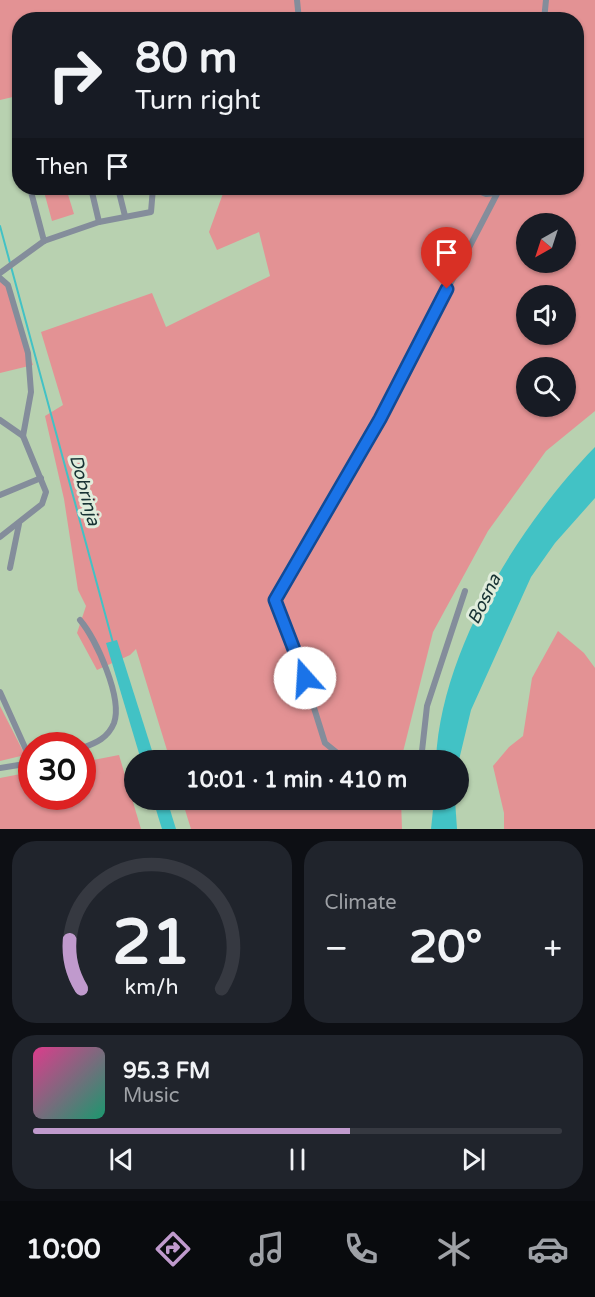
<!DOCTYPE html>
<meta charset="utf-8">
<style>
:root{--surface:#171b24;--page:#20242c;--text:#f1f3f6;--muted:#9ea1a6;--line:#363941;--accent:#c09acd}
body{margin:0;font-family:"Varela Round",sans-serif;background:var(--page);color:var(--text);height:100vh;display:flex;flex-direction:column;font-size:22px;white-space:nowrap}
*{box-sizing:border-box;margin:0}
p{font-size:20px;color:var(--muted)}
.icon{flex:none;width:33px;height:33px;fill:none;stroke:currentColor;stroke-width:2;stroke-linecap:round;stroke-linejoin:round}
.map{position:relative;height:829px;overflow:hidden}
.drawer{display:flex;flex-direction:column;gap:12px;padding:12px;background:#0d0f14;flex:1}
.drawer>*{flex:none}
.banner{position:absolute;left:12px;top:12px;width:572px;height:183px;border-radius:24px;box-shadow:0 2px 4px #0004;background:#171b24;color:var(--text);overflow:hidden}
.needle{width:39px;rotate:219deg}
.controls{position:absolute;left:516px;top:213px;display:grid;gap:12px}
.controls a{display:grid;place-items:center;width:60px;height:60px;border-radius:50%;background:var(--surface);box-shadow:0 2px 4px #0004;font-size:30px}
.speed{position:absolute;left:18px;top:732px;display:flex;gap:12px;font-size:30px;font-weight:700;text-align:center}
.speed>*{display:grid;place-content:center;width:78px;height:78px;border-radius:50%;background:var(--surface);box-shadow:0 2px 4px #0004;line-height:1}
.speed .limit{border:9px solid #d22;background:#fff;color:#111}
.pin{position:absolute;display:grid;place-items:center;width:51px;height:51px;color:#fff;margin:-62px -26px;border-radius:50% 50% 50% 0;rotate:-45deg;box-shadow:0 0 6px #0007}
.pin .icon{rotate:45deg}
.me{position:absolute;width:66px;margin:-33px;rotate:341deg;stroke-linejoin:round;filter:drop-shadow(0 0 4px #0008)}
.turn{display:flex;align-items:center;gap:21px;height:126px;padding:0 24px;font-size:27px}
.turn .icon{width:78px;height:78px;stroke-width:2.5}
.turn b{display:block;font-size:42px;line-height:51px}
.then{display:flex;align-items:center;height:57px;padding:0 24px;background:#0003;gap:12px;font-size:22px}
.big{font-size:45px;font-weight:700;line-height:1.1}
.drawer .tile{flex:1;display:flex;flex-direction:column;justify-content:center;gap:9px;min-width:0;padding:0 21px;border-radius:24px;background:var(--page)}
.drawer .dial{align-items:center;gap:0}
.dial svg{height:156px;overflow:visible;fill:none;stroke:var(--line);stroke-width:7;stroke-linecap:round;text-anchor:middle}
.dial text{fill:var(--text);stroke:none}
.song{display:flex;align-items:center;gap:18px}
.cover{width:72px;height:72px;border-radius:9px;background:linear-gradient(135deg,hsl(330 70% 55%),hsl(160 70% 35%))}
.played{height:6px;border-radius:3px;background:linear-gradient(90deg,var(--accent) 60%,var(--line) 60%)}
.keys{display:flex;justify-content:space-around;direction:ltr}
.heat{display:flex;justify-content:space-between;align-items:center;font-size:33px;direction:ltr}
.drawer .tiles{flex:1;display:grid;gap:12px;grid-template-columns:1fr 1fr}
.tile:last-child{grid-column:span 2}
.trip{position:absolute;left:124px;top:750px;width:345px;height:60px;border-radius:30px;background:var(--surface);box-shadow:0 2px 4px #0004;font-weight:700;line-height:60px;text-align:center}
.dock{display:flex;height:96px;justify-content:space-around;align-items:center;background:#090b0e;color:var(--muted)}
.dock .icon{width:42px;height:42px}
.dock .active{color:var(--accent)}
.dock b{font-size:27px;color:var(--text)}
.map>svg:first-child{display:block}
.green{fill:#e39294;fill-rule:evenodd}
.water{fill:#42c2c5}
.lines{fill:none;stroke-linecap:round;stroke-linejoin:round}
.stream{stroke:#42c2c5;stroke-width:2}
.minor{stroke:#848d9b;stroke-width:6}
.route-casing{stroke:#114b97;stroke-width:15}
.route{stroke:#1a73e8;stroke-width:10}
.labels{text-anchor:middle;stroke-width:6;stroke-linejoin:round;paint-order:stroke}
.water-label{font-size:18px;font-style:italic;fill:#173233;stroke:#e0eddc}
</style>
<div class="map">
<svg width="595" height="829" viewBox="0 0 595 829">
<rect width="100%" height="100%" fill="#b8d1b0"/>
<g class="green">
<path d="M0 0H595V411L546 451 488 531 433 632 401 760H170L136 649 130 655 97 670 77 633 86 606 78 590 64 499 45 416 63 405 41 332 152 293 166 327 270 276 259 232 217 250 209 232 225 188H576V20H20L19 106 17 96 0 100ZM526 224H566V262H526ZM526 296H566V334H526ZM526 368H566V406H526Z"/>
<polygon points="43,188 66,188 74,214 52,221"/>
<polygon points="5,279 33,365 0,373 0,280"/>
<polygon points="558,631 584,653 595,668 595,829 504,829 504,813 493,766 509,747 523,736 532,678"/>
<polygon points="0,706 25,755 0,761"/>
<polygon points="119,755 141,829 0,829 0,778 31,772 32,796 82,796 83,762"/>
<polygon points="182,800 401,800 402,829 191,829"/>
</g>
<g class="water">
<path d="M595 447V498L555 543 531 577 471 710 459 760H436C441 650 519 525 595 447Z"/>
<polygon points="117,640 155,760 141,760 106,643"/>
<polygon points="153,800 167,800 176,829 162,829"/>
<polygon points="434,800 455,800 457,829 431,829"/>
</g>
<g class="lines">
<polyline class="stream" points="0,226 113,643"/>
<g class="minor">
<polyline points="297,0 299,20"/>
<polyline points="544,20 546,0"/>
<polyline points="16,123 20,141"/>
<polyline points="30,188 44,241"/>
<polyline points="91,188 99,222"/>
<polyline points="118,188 125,216"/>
<polyline points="471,188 486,194 497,193"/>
<polyline points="0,273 44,241 99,222 151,212 153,188"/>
<polyline points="0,278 8,285 28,353 31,392 23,436 46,492 42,504 0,537"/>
<polyline points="0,420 23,436"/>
<polyline points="0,495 41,478"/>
<polyline points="10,568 19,524"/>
<path d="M80 620C96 639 123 698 114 723 108 738 96 743 82 748"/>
<polyline points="0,692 32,763"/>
<polyline points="346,760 325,743 298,657 275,600 380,419 500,188"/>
<polyline points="421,760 427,706 465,591"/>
<polyline points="0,768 31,763"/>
</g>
</g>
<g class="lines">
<defs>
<polyline id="route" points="305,678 275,600 380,419 447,289"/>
</defs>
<use href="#route" class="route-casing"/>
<use href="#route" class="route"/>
</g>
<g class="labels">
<g class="water-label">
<text transform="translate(85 490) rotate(75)" y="6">Dobrinja</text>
<text transform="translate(484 599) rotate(-64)" y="6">Bosna</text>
</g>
</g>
</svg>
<div class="controls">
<a><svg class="needle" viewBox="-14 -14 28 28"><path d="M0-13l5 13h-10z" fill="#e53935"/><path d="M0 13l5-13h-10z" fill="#9ea1a6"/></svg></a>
<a><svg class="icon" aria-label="sound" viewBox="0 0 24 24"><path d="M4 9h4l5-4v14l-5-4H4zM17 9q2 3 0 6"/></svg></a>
<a><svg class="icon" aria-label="search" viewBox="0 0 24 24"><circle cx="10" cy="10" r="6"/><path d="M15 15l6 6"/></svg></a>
</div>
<div class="speed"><div class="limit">30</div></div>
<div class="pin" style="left:447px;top:289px;background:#d93025"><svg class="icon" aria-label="arrive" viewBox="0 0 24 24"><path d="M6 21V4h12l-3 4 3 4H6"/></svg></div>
<svg class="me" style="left:305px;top:678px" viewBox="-20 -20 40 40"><circle r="19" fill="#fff"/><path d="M0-13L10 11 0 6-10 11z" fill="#1a73e8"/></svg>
<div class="trip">10:01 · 1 min · 410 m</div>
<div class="banner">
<div class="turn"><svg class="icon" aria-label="right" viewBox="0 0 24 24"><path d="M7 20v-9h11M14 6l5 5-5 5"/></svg><div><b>80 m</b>Turn right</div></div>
<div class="then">Then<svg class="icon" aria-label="arrive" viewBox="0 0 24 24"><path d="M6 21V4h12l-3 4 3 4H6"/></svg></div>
</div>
</div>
<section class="drawer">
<div class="tiles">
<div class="tile dial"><svg viewBox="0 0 100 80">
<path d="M14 69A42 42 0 1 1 86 69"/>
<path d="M14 69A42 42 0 0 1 8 44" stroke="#c09acd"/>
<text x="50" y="56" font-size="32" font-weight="700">21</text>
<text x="50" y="72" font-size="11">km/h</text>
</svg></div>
<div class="tile"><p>Climate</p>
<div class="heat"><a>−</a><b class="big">20°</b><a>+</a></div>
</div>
<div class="tile">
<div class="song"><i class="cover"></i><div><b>95.3 FM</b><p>Music</p></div></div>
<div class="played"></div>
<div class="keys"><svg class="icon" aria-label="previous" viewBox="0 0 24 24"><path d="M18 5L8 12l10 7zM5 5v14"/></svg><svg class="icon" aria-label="pause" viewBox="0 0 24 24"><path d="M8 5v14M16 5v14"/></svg><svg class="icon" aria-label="next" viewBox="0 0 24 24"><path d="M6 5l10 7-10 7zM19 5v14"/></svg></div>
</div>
</div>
</section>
<nav class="dock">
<b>10:00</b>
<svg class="icon active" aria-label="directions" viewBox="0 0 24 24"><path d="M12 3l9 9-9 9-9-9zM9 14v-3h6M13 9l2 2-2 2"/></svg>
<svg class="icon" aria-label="music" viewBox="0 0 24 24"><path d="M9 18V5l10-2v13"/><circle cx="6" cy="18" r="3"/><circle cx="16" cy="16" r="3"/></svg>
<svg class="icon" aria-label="phone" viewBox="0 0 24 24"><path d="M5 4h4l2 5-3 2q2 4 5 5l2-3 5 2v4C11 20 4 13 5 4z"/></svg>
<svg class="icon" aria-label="climate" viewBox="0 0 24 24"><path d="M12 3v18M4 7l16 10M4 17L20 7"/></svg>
<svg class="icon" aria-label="car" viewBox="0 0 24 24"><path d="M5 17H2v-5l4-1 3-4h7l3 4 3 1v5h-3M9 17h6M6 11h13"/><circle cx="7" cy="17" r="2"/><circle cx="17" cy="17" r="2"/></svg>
</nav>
